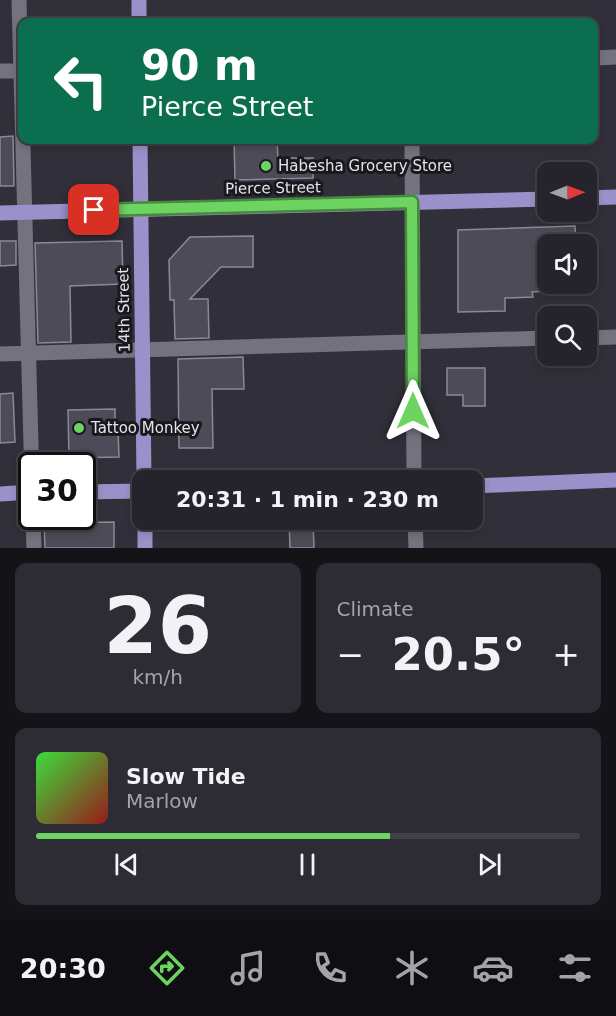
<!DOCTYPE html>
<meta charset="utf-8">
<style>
:root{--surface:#25242c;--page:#2d2c34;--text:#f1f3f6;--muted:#a3a4a9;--line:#424148;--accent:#6dd361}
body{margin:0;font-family:"DejaVu Sans",sans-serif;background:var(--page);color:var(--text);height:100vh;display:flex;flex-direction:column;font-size:22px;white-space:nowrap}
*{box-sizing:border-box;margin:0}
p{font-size:20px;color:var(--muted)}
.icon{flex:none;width:33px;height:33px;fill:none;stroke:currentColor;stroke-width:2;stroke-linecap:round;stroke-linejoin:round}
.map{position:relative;height:548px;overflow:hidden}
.sheet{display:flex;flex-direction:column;gap:15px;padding:15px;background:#141418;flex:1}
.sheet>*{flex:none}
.guide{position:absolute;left:18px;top:18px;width:580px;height:126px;border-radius:12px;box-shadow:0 3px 9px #0003,0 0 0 2px var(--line);background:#0b6e4f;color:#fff;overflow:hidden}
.needle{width:39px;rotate:89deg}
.fabs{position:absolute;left:537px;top:162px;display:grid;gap:12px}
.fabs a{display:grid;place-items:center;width:60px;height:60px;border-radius:12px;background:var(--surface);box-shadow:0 3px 9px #0003,0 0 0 2px var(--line);font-size:30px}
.speed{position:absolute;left:18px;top:452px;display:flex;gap:12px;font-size:30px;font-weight:700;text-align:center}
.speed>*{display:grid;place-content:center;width:78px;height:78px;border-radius:50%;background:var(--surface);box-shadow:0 3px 9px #0003,0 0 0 2px var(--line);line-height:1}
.speed .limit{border:3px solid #111;border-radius:9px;background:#fff;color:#111}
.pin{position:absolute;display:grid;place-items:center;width:51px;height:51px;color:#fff;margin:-26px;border-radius:12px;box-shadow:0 3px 9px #0006}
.me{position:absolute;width:66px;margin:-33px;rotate:0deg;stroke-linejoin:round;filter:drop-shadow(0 0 4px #0008)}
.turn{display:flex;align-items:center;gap:21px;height:126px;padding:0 24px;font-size:27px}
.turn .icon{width:78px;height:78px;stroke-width:2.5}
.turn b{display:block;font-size:42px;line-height:51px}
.big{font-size:45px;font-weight:700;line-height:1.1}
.sheet .tile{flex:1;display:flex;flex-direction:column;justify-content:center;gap:9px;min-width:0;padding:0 21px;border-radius:12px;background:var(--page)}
.sheet .dial{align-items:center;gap:0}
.dial b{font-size:78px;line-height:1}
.song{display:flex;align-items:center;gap:18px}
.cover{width:72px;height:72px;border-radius:9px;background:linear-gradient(135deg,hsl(120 70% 55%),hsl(0 70% 35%))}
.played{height:6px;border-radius:3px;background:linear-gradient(90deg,var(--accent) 65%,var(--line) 65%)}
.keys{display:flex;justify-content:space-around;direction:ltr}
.heat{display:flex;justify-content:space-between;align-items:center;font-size:33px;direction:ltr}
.sheet .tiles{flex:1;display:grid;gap:15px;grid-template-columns:1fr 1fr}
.tile:last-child{grid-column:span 2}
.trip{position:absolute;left:132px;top:470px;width:351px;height:60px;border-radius:12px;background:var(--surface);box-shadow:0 3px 9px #0003,0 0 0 2px var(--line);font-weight:700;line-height:60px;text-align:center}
.menu{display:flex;height:96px;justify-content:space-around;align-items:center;background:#0f0e12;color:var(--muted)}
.menu .icon{width:42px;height:42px}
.menu .on{color:var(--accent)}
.menu b{font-size:27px;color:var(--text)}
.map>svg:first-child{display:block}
.building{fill:#4d4b57;stroke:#8a8995;stroke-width:1.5}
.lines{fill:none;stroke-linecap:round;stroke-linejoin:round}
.minor{stroke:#74727e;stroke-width:15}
.major{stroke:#9a90ca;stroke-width:15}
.route-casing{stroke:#47893f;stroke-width:15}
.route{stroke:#6dd361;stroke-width:10}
.poi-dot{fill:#6dd361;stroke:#19181d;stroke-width:2}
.labels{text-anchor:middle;stroke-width:6;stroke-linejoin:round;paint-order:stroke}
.poi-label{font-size:15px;fill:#e4e3ea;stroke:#19181d;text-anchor:start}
.street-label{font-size:15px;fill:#e4e3ea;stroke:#19181d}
</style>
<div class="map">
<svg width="616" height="548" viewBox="0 0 616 548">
<rect width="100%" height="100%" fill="#31303a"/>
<g class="building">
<polygon points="13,136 14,186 0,186 0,137"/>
<polygon points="234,140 277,140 278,158 313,158 313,178 235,180"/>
<polygon points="575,226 576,244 548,244 548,291 532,292 533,297 505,298 505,311 458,312 458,230"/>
<polygon points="253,236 253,267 221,267 190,299 208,299 209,338 175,339 174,300 170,300 169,260 190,237"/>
<polygon points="0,241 16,241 16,265 0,266"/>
<polygon points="122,241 123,284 70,286 71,342 38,343 35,243"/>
<polygon points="243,357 244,389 212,389 213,448 179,448 178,359"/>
<polygon points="447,368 485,368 485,406 463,406 463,395 447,395"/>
<polygon points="13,393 15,442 0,443 0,394"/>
<polygon points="115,409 115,429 118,429 119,457 69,458 68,410"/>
<polygon points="289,519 313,519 314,548 290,548"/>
<polygon points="114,522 114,548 45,548 44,523"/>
</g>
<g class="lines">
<g class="minor">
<polyline points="19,0 32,482"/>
<polyline points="594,58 616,57"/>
<polyline points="0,71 21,71"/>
<polyline points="412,140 414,480"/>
<polyline points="586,338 616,337"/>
<polyline points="0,354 548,338"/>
<polyline points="33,516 34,548"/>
<polyline points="415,519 416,548"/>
</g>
<g class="major">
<polyline points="139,0 139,22"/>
<polyline points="140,140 144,480"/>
<polyline points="586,198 616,197"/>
<polyline points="0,213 548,199"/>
<polyline points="472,486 616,480"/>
<polyline points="82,492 142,491"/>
<polyline points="0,494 32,492"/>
<polyline points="145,519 145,548"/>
</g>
</g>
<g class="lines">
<defs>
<polyline id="route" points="94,210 412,202 413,411"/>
</defs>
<use href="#route" class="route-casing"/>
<use href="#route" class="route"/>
</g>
<g class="poi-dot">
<circle cx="266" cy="166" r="6"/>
<circle cx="79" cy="428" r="6"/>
</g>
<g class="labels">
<g class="poi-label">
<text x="278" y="171">Habesha Grocery Store</text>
<text x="91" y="433">Tattoo Monkey</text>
</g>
<g class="street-label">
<text transform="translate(273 188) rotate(-1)" y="5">Pierce Street</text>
<text transform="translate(124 310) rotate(-91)" y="5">14th Street</text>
</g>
</g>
</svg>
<div class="fabs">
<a><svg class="needle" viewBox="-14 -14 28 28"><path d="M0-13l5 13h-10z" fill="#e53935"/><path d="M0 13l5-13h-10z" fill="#a3a4a9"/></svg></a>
<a><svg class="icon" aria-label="sound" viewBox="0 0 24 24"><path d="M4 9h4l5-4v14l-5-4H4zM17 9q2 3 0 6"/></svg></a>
<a><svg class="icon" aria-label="search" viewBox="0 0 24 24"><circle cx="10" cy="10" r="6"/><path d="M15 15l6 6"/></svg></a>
</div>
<div class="speed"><div class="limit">30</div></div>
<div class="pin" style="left:94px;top:210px;background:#d93025"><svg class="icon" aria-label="arrive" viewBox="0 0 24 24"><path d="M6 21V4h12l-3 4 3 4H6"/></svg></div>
<svg class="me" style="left:413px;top:411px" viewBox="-20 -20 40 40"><path d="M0-17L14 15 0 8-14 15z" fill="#6dd361" stroke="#fff" stroke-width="4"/></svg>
<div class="trip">20:31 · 1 min · 230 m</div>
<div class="guide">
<div class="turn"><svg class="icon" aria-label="left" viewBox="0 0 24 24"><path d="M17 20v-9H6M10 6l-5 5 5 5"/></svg><div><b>90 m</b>Pierce Street</div></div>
</div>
</div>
<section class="sheet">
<div class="tiles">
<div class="tile dial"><b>26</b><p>km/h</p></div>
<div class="tile"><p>Climate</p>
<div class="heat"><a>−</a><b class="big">20.5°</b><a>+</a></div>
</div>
<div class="tile">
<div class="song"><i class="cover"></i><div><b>Slow Tide</b><p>Marlow</p></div></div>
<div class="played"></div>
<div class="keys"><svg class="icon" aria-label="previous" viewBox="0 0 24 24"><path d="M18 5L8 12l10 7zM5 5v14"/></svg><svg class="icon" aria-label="pause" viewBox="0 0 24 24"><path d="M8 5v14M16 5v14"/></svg><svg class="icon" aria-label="next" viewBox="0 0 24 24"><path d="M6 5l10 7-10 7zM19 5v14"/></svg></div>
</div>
</div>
</section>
<nav class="menu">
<b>20:30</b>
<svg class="icon on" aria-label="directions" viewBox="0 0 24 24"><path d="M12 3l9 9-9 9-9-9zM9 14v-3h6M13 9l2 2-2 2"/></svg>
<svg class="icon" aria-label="music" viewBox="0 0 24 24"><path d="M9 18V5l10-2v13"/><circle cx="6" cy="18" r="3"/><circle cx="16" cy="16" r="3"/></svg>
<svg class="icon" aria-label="phone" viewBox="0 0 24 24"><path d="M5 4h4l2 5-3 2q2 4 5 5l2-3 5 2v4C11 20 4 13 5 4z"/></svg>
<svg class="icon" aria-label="climate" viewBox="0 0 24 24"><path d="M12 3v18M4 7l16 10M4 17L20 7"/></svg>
<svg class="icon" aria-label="car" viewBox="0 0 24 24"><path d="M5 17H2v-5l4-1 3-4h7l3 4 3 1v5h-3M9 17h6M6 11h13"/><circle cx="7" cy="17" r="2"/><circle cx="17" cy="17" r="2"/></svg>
<svg class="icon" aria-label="filters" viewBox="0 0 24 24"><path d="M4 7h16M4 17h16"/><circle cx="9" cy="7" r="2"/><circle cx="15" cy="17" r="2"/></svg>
</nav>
